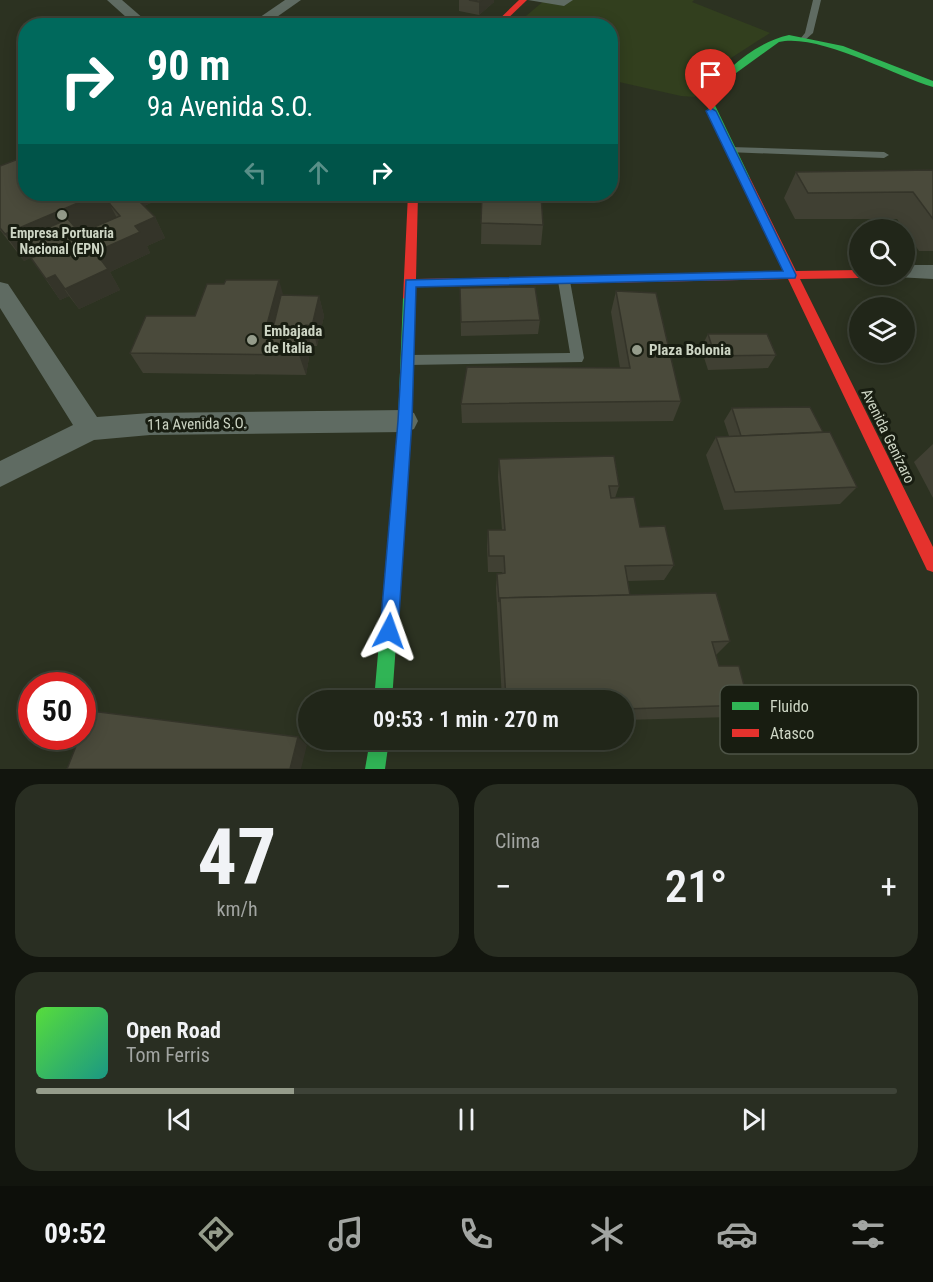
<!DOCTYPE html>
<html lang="es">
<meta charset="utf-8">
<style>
:root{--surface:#212619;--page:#292e22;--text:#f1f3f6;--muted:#a2a5a2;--line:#3e4338;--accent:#959c8b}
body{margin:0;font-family:"Roboto Condensed",sans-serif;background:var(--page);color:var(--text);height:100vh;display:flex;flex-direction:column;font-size:22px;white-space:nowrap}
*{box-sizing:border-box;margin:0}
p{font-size:20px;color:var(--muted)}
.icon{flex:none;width:33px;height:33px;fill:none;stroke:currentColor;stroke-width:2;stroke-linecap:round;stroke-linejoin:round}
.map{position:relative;height:769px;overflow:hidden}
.drawer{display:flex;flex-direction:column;gap:15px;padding:15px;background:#12150e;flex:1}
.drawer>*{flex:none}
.banner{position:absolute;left:18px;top:18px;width:600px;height:183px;border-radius:24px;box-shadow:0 3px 15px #0003,0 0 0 2px var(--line);background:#00695c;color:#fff;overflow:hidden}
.controls{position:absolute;left:849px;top:219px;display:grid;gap:12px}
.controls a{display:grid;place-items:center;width:66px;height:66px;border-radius:50%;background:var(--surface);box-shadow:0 3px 15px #0003,0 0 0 2px var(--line);font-size:30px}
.speed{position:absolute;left:18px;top:672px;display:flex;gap:12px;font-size:30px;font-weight:700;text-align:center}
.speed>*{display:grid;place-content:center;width:78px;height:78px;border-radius:50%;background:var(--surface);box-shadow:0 3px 15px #0003,0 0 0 2px var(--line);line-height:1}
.speed .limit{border:9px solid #d22;background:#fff;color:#111}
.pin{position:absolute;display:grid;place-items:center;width:51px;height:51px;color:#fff;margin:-62px -26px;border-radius:50% 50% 50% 0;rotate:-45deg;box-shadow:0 0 6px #0007}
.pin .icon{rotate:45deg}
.me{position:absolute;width:66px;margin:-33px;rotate:4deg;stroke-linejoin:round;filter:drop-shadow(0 0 4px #0008)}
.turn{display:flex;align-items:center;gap:21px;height:126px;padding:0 30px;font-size:27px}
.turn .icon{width:78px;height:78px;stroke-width:2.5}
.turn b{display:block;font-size:42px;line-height:51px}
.lanes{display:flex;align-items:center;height:57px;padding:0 30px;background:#0003;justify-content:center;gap:30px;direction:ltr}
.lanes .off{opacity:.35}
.big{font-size:45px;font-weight:600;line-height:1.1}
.drawer .tile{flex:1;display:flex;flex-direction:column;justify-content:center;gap:9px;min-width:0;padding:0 21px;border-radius:24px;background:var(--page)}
.drawer .dial{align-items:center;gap:0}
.dial b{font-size:78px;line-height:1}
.song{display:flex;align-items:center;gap:18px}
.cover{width:72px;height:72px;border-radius:9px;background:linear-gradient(135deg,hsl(110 70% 55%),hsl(170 70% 35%))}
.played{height:6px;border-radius:3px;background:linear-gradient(90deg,var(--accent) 30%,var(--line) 30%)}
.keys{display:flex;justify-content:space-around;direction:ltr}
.heat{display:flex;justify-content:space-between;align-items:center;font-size:33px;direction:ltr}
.drawer .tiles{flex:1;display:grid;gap:15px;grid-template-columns:1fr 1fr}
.tile:last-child{grid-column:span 2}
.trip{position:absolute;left:298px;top:690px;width:336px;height:60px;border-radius:30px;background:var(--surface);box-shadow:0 3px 15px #0003,0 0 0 2px var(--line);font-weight:600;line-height:60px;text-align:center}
.tabs{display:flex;height:96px;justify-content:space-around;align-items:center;background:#0d0f0a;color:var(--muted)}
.tabs .icon{width:42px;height:42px}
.tabs .on{color:var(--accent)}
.tabs b{font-size:27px;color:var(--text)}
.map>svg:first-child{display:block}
.built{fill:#323f1e}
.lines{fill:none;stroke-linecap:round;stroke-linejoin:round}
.lane{fill:#5f6b62;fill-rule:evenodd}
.street{fill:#5f6b62;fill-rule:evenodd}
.fast{fill:#30b455;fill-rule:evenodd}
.jam{fill:#e5322d;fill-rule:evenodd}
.wall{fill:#404033}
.shaded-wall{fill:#343429}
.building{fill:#4a4a3b;stroke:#343429;stroke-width:1.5}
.route{fill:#1a73e8;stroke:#114b97;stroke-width:1.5}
.poi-dot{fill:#959c8b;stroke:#181d11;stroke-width:2}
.labels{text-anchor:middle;stroke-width:6;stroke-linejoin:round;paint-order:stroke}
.far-poi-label{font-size:14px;font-weight:bold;fill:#cdd5c4;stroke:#181d11}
.poi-label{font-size:15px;font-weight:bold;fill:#cdd5c4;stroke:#181d11;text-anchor:start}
.street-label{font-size:15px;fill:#cdd5c4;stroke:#181d11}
.key{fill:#181d11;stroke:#4e5447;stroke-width:1.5}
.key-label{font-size:16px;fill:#cdd5c4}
</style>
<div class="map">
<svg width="933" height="769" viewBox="0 0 933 769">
<rect width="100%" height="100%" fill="#2c3221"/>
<polygon class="built" points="545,0 694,0 692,2 770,33 700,78 695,97 681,96 619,82 620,56 611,54 610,26 514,26"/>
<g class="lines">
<g class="lane">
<polygon points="528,0 573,0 564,6"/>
<polygon points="813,0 821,0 813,33 805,40 801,38 805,33"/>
<polygon points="730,147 884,152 889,155 884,158 727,152 727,148"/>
<polygon points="564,277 570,281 584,358 582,362 409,365 402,360 409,355 570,353 558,281"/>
</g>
<g class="street">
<polygon points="107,0 122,0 152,26 136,26"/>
<polygon points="285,0 301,0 264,26 247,26"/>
<polygon points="904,265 933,265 933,279 896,277 895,274 904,274"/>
<polygon points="0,282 8,284 97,417 150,413 405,410 414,413 418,421 414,429 405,432 150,435 94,440 0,487 0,461 73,425 0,308"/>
</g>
<g class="fast">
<path d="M789 35 843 46 933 81V87C893 75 818 33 779 42L725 81 712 99 750 178 749 180H741L704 99C724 70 754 43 789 35Z"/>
<polygon points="409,294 415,298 412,421 392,700 374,700 398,421 403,298"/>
<polygon points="370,740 389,740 385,769 365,769"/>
</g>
<g class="jam">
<polygon points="519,0 527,0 500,26 492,26"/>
<polygon points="745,175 750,178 796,271 860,270 860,274 866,274 860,278 800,279 933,547 933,572 927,570 788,279 415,287 413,301 409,302 403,298 408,194 418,194 416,279 785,272 740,178"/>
</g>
</g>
<g class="wall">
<polygon points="459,0 494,0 494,2 479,15 459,11"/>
<polygon points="0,166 26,194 171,194 144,206 155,217 165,238 147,246 150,253 110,272 120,290 79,309 69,296 60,300 31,258 38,255 38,254 24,261 0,230"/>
<polygon points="933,170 933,251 919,251 897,219 795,219 784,198 796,172"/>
<polygon points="482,194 543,225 541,245 481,244"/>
<polygon points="460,288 540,320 538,334 461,336"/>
<polygon points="616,291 681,401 673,421 462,423 461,404 620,368 611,312"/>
<polygon points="283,295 319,296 324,316 317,346 311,346 306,375 143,373 130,353 195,316"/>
<polygon points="708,334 776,355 768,368 708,370 701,348"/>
<polygon points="732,408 823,432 857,487 840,504 724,510 706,455 716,437 729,436 724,421"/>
<polygon points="933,444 933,498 914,462"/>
<polygon points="499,459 619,486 615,498 674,565 664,580 628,581 630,595 730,641 716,655 719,666 749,705 730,717 624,720 624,700 502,700 496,588 497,574 502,574 502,572 488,572 487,546 488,530 502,530 498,477"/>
</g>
<g class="shaded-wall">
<polygon points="482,0 494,0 494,2 479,15 479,2"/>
<polygon points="99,194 171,194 121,216 109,203 117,218 39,254 26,237 38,254 24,261 5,234"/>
<polygon points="155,217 165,238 147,246 150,253 110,272 120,290 79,309 65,289 95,252 135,226"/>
<polygon points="55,275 69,296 60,300 46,279"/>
<polygon points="279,280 285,301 273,348 266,328"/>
<polygon points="319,296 324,316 317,346 312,326"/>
<polygon points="306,325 311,346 306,375 299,355"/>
<polygon points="298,737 307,745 301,769 290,769"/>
</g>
<g class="building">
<polygon points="469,0 482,0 479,2"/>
<polygon points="26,156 26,194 99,194 5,234 0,228 0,166"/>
<polygon points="933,170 933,219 913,192 808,193 796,172"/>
<polygon points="132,194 155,217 135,226 140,232 95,252 108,269 65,289 55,275 46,279 31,258 39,255 26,237 68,219 80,233 120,216 109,203"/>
<polygon points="482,194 541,194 543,225 481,223"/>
<polygon points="226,280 279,280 266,328 273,328 281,295 319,296 312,326 306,325 299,355 130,353 146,316 195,316 207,284 224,284"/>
<polygon points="535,287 540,320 461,322 460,288"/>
<polygon points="616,291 656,293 681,401 461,404 467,367 630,368"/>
<polygon points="708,334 767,334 776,355 715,356"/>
<polygon points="810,407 823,432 741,436 732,408"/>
<polygon points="830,432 857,487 735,492 716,437"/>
<polygon points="614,456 619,486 609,486 611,498 634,497 640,527 665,526 674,565 625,566 630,595 500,598 499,602 497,574 505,573 504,556 489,556 488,530 505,530 499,459"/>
<polygon points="716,593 730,641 712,642 719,666 739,666 749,705 624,709 624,700 506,700 500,598"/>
<polygon points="91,711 298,737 290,769 67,769 80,736 82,736 82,731"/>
</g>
<polygon class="route" points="711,108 716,111 796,275 795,278 416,287 412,421 398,631 395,637 389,639 382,637 380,631 398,421 406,280 783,271 706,111"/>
<g class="poi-dot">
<circle cx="62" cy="215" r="6"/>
<circle cx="252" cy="340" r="6"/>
<circle cx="637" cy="350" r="6"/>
</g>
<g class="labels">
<g class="far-poi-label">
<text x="62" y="238">Empresa Portuaria<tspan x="62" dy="16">Nacional (EPN)</tspan></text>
</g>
<g class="poi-label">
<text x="264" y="336">Embajada<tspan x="264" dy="17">de Italia</tspan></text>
<text x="649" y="355">Plaza Bolonia</text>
</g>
<g class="street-label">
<text transform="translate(197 424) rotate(-1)" y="5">11a Avenida S.O.</text>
<text transform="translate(888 436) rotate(64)" y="5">Avenida Genízaro</text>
</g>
</g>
<rect x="720" y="685" width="198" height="69" rx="9" class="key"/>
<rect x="732" y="702" width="27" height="8" fill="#30b455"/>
<rect x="732" y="729" width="27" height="8" fill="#e5322d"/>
<g class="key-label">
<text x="770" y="712">Fluido</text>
<text x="770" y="739">Atasco</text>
</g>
</svg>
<div class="controls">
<a><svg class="icon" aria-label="search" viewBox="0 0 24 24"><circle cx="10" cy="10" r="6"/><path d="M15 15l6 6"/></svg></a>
<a><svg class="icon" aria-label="layers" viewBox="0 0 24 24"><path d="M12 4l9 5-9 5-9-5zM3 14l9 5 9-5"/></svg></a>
</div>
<div class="speed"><div class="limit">50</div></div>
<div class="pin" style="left:711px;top:111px;background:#d93025"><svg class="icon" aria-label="arrive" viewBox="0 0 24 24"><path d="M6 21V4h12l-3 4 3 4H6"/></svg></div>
<svg class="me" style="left:389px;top:631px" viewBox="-20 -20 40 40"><path d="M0-17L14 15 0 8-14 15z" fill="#1a73e8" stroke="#fff" stroke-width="4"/></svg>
<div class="trip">09:53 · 1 min · 270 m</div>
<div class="banner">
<div class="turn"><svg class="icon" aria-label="right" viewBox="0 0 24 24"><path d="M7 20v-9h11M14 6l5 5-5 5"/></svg><div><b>90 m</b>9a Avenida S.O.</div></div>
<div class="lanes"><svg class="icon off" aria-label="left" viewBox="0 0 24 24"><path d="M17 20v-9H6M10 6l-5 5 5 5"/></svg><svg class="icon off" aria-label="ahead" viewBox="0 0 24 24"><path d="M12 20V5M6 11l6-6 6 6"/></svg><svg class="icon" aria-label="right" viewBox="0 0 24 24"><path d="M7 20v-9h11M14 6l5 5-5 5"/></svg></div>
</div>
</div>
<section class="drawer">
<div class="tiles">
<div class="tile dial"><b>47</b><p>km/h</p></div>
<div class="tile"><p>Clima</p>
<div class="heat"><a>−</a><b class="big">21°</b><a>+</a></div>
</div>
<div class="tile">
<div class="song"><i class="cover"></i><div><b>Open Road</b><p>Tom Ferris</p></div></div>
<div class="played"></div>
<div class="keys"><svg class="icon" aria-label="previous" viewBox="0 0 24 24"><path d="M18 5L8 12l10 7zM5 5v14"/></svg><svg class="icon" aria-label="pause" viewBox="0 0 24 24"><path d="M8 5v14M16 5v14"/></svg><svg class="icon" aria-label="next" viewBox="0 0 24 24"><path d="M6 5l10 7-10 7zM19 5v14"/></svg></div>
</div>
</div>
</section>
<nav class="tabs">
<b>09:52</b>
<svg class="icon on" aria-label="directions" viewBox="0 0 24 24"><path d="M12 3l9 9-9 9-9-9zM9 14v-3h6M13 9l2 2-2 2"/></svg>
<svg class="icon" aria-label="music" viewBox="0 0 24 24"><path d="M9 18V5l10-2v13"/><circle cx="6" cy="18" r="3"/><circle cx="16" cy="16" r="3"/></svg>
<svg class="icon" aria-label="phone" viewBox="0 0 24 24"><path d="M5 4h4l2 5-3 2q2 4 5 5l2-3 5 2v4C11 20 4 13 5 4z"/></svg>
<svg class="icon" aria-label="climate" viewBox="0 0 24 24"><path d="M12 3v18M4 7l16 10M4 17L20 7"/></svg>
<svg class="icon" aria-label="car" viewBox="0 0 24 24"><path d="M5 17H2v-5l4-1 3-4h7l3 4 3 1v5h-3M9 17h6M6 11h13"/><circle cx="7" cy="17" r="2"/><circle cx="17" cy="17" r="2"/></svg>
<svg class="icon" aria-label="filters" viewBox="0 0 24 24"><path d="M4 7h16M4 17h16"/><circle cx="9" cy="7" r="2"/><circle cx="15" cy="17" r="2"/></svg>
</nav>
